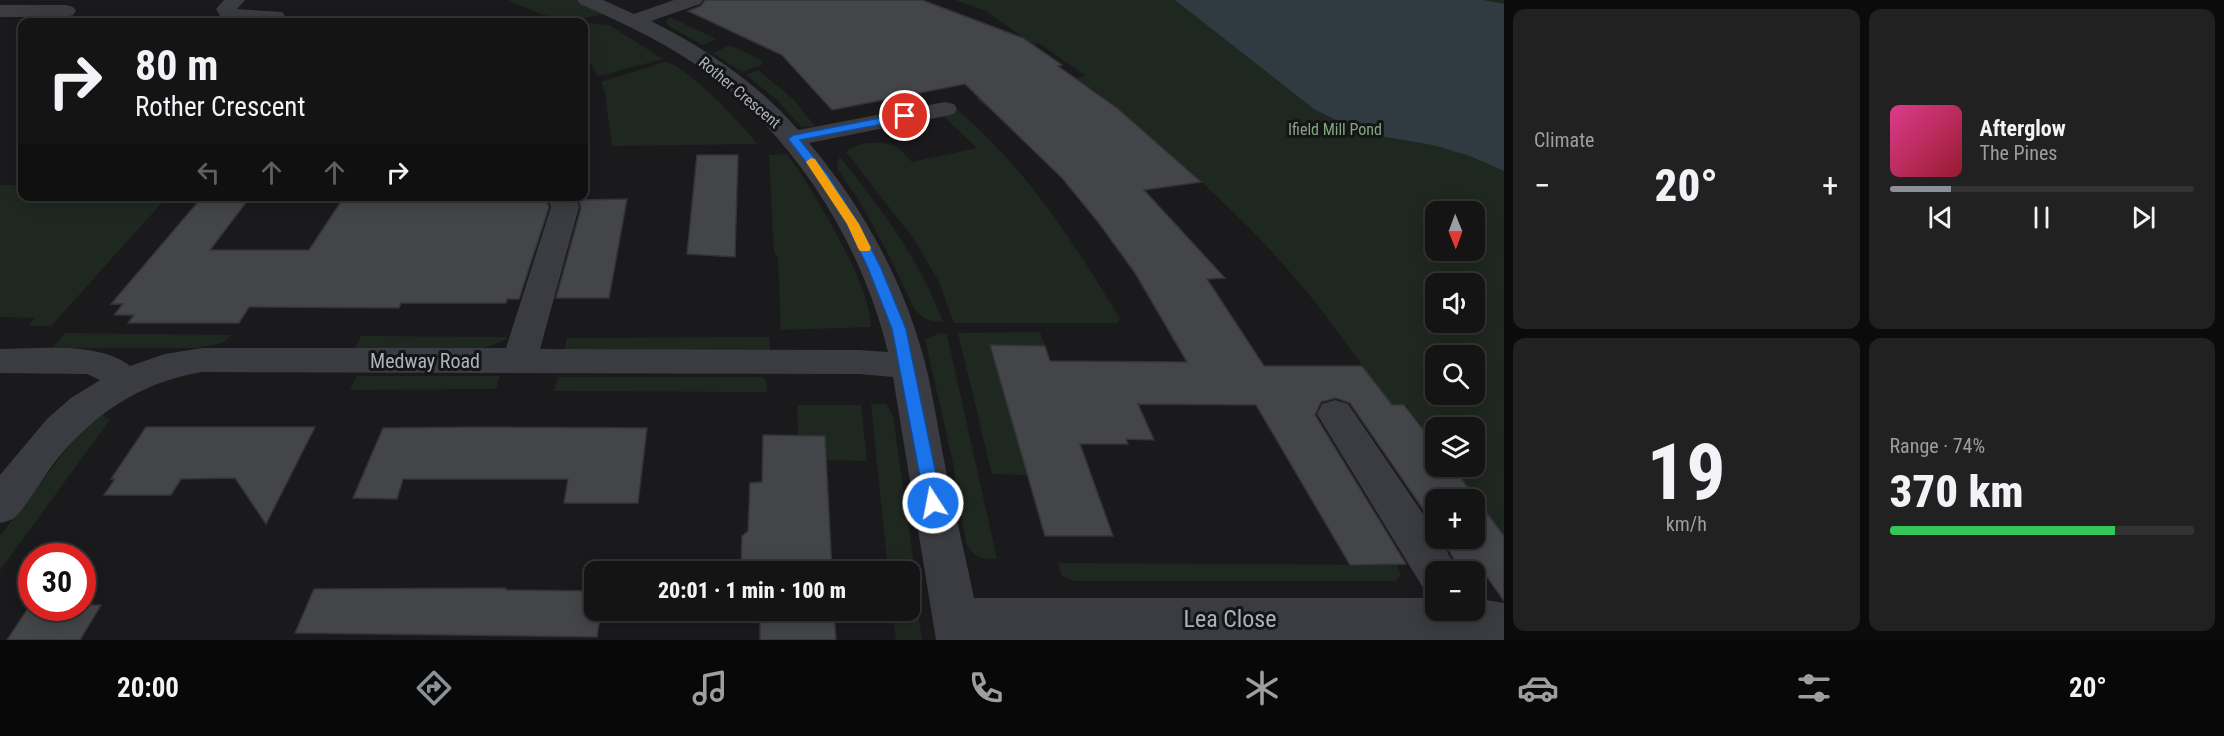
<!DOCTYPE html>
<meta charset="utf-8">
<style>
:root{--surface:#141415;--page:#212122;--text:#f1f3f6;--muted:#9d9ea0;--line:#333334;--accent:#8c9099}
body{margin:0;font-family:"Roboto Condensed",sans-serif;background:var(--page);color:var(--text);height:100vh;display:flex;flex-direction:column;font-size:22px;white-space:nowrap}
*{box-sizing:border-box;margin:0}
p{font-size:20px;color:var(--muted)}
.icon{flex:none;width:33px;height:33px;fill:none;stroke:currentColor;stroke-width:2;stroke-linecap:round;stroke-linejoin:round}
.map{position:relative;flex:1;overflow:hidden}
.sheet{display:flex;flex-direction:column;gap:9px;padding:9px;background:#0b0b0c;width:720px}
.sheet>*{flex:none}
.top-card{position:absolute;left:18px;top:18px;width:570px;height:183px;border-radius:12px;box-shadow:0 3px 15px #0003,0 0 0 2px var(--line);background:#141415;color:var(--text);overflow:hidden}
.needle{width:39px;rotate:179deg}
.fabs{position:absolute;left:1425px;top:201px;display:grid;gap:12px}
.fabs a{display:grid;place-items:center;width:60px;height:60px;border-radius:12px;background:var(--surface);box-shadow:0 3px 15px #0003,0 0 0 2px var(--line);font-size:30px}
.speed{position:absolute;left:18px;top:543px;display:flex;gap:12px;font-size:30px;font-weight:700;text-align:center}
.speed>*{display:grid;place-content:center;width:78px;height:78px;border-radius:50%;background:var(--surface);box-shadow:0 3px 15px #0003,0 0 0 2px var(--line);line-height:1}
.speed .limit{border:9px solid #d22;background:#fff;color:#111}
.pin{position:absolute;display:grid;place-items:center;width:51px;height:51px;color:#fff;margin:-26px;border:3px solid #fff;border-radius:50%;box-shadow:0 2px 6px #0007}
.me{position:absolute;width:66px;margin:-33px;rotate:349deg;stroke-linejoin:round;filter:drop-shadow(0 0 4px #0008)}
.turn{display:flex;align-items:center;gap:21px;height:126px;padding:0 18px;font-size:27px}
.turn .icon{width:78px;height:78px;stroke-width:2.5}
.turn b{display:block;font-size:42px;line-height:51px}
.lanes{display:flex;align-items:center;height:57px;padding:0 18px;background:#0003;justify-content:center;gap:30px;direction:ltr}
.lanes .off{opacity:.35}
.big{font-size:45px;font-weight:800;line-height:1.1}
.sheet .card{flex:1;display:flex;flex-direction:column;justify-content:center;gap:9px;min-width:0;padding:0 21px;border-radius:12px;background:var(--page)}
.sheet .dial{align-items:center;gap:0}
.dial b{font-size:78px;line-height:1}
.song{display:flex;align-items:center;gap:18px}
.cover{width:72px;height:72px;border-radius:9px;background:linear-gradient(135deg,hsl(330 70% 55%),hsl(350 70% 35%))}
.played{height:6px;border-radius:3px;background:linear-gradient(90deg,var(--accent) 20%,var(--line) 20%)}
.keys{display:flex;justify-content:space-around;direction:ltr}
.heat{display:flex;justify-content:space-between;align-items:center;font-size:33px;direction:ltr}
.charge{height:9px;border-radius:4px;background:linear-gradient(90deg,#34c759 74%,var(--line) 0)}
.sheet .tiles{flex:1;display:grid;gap:9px;grid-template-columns:repeat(2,1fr)}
.trip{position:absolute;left:584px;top:561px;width:336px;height:60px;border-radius:12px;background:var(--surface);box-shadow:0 3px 15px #0003,0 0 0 2px var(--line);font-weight:800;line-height:60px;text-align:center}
.dock{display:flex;height:96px;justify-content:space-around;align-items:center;background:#080808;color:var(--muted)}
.dock .icon{width:42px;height:42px}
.dock .on{color:var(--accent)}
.dock b{font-size:27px;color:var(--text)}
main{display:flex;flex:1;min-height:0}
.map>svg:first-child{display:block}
.green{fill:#1f2820;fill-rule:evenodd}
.water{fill:#2f3a41}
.building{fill:#444549;stroke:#343438;stroke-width:1.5}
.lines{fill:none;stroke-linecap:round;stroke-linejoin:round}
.minor{fill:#3b3c41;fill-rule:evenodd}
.route{fill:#1a73e8;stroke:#114b97;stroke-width:1.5}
.slow{fill:#f59e0b}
.labels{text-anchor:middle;stroke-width:6;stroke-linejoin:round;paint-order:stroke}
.far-street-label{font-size:16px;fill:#acb2bc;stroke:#151517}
.far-park-label{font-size:16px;fill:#83a783;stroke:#151517}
.street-label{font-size:20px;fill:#acb2bc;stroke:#151517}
.near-street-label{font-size:24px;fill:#acb2bc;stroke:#151517}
</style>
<main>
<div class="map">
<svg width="1504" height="640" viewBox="0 0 1504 640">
<rect width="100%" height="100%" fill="#1a1a1c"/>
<g class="green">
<path d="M508 0H575L602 12 603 14C563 25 545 17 508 0Z"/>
<path d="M955 0H1504V537L1452 467 1474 466V428H1436L1435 444 1406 405H1390C1356 356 1322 308 1283 264 1225 199 1159 144 1092 88L986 107 976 98 1086 76 1040 44 1031 43 986 11ZM1436 212H1474V250H1436ZM1436 284H1474V322H1436ZM1436 356H1474V394H1436Z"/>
<polygon points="670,17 716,39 703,45 669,26 666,21"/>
<polygon points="584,23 609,25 663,59 598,76 584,52"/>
<polygon points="730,45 761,60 762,65 742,72 713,53"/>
<path d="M665 62C686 64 743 126 758 144L612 146 605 92 601 82Z"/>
<polygon points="758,70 794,100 815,126 802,127 776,99 746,75"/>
<path d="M958 110C1026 169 1074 242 1120 319L1117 323H954L939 282 913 238 846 152C857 141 885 140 898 148 903 152 908 158 912 162L977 148 941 114Z"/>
<path d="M787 154C810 185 875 291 870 327L781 330 778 257 774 252 769 155Z"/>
<path d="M840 157C884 213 917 255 943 322 929 321 921 319 913 306 891 258 869 213 838 170L837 162Z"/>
<polygon points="0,185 22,185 22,196 167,197 51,326 28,326 35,318 0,317"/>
<polygon points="1040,332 1045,346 990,346 1027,475 992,474 958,333"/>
<polygon points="65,333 231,335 223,343 196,348 53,348"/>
<path d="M941 333 947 335 997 559C981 559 974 558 966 543L953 463 925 339Z"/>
<polygon points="361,336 505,337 508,339 484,348 355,349"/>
<polygon points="769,337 770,350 564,352 567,338"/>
<polygon points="357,376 500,376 496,389 350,390"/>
<polygon points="558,377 761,377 766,380 767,392 554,391"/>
<polygon points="871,404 886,404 893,416 914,565 894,565 887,559"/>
<polygon points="797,405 861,405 867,461 826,460 824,436 798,435"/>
<polygon points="100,413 110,420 0,570 0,536 85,425"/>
<polygon points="1058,563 1397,565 1401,575 1396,581 1074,581 1062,576"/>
<polygon points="909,581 914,581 922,640 896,640 893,611 909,610"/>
</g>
<polygon class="water" points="1175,0 1483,0 1504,4 1504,171 1470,156 1433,145 1362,133 1314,109"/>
<g class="building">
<polygon points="705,0 922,0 1023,38 1062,65 1058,66 1117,108 1201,182 1144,190 1225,278 1207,279 1264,366 1362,366 1392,405 1404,405 1436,446 1436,466 1452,466 1504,536 1504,601 1477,563 1456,563 1442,538 1474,538 1474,500 1436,500 1436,528 1350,403 1336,398 1321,402 1315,415 1406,564 1350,565 1256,405 1138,404 1154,440 1126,439 1128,444 1080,444 1113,536 1045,536 990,345 1045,346 1050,361 1187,362 1135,273 1098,222 1062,178 965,84 832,110 782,55 688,11 701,6"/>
<polygon points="697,155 738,155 735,257 687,254"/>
<polygon points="203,196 251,196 210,250 309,250 342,200 546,200 549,207 519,299 507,299 506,303 401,303 399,308 249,307 239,323 128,323 134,315 114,315 123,304 111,304"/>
<polygon points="627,199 609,298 556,298 581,208 579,200"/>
<polygon points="146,427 315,427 266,524 235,478 181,479 171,495 104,495 115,479 111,479"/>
<polygon points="484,427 647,428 638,503 564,503 568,479 403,479 397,499 353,498 383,428"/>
<polygon points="763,435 825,436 832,572 746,572 741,568 742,536 748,531 750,483 762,482"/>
<polygon points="506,588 506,590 594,591 594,610 601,610 597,637 295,633 314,589"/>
<polygon points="30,605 32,608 82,608 82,605 101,605 80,640 7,640"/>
<polygon points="760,610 834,610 836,640 760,640"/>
</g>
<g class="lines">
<g class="minor">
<path d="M224 0H245L237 9 282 12 285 16 282 20C262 25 240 22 220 16L216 9Z"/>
<path d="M577 0H603L634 14 674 0H703L700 4 651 21C705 48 759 84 798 130L945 102 954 104 957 109 954 114 945 116 809 143C859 202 898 271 920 345 932 384 937 425 945 465 954 510 965 554 974 598H1436V610H1474V598L1504 603V640H936L893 377 859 374 202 372C139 382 89 417 51 467 43 478 22 513 13 519 9 521 4 522 0 523V475L47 419 71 398 100 380 87 374 0 373V349C38 349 99 341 130 366L165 354 202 348H506L551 207 547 196H575L579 207 540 349 859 350 888 352C862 245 799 144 712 76 672 46 626 24 580 4Z"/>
<polygon points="0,5 66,5 73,7 76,11 73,15 66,17 0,17"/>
<polygon points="1335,400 1348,404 1436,533 1436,538 1439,538 1459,572 1436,572 1436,591 1422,586 1317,414 1322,404"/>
</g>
</g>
<polygon class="route" points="905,113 909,114 909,119 800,140 828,175 859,224 881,268 906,329 942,503 939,508 933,510 927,508 925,503 892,329 868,268 847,224 819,179 788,139 794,135"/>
<polygon class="slow" points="811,158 815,159 859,224 871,248 869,251 860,251 858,248 847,224 806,162"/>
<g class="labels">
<g class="far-street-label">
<text transform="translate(740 92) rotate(40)" y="6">Rother Crescent</text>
</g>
<g class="far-park-label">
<text x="1335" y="135">Ifield Mill Pond</text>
</g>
<g class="street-label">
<text x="425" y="368">Medway Road</text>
</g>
<g class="near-street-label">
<text x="1230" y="627">Lea Close</text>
</g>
</g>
</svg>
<div class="fabs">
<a><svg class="needle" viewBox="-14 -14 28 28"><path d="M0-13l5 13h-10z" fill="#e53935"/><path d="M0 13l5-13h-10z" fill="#9d9ea0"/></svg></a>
<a><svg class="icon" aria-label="sound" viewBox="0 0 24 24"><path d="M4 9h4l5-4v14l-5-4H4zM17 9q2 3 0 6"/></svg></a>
<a><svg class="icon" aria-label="search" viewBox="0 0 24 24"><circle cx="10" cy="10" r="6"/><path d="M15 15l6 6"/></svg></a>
<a><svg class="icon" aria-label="layers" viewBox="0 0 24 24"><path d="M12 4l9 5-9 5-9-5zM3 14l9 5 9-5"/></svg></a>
<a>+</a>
<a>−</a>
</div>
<div class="speed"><div class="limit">30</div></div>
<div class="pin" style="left:905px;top:116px;background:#d93025"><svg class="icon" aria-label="arrive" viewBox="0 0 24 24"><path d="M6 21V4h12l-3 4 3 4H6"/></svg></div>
<svg class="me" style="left:933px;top:503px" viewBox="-20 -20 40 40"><circle r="17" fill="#1a73e8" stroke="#fff" stroke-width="3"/><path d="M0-11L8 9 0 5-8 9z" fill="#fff"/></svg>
<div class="trip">20:01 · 1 min · 100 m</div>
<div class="top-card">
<div class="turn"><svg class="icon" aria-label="right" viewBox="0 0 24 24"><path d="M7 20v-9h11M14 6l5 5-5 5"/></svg><div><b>80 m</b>Rother Crescent</div></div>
<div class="lanes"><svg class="icon off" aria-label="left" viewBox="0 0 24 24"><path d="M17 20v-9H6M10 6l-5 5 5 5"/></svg><svg class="icon off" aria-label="ahead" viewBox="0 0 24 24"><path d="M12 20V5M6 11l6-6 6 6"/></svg><svg class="icon off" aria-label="ahead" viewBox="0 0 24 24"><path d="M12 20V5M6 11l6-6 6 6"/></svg><svg class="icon" aria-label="right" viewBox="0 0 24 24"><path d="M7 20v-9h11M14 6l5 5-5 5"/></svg></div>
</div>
</div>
<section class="sheet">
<div class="tiles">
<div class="card"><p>Climate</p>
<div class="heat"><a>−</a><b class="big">20°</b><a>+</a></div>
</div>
<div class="card">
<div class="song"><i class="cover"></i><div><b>Afterglow</b><p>The Pines</p></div></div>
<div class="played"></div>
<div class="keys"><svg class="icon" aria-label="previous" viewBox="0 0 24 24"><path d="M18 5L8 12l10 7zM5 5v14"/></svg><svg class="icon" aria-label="pause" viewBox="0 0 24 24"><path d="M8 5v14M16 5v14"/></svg><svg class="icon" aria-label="next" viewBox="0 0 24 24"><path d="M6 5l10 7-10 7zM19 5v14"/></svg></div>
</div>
<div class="card dial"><b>19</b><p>km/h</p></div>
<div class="card"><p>Range · 74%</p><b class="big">370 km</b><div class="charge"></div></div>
</div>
</section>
</main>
<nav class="dock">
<b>20:00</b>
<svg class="icon on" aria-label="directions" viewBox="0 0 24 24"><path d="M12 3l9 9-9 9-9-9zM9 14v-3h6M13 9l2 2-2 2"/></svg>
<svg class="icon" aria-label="music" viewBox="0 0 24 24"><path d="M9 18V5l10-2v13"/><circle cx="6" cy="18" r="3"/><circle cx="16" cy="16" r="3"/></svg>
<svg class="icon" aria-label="phone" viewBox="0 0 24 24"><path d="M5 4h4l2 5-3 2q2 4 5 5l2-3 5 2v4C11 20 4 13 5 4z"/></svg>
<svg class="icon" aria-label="climate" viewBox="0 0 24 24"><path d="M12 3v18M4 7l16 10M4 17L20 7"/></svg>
<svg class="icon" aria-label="car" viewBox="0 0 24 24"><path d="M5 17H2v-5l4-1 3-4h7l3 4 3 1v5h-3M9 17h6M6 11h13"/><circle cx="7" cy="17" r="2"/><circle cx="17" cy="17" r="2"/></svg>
<svg class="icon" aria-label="filters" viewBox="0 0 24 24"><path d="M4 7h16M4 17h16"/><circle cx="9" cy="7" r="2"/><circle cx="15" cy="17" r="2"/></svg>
<b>20°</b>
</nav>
